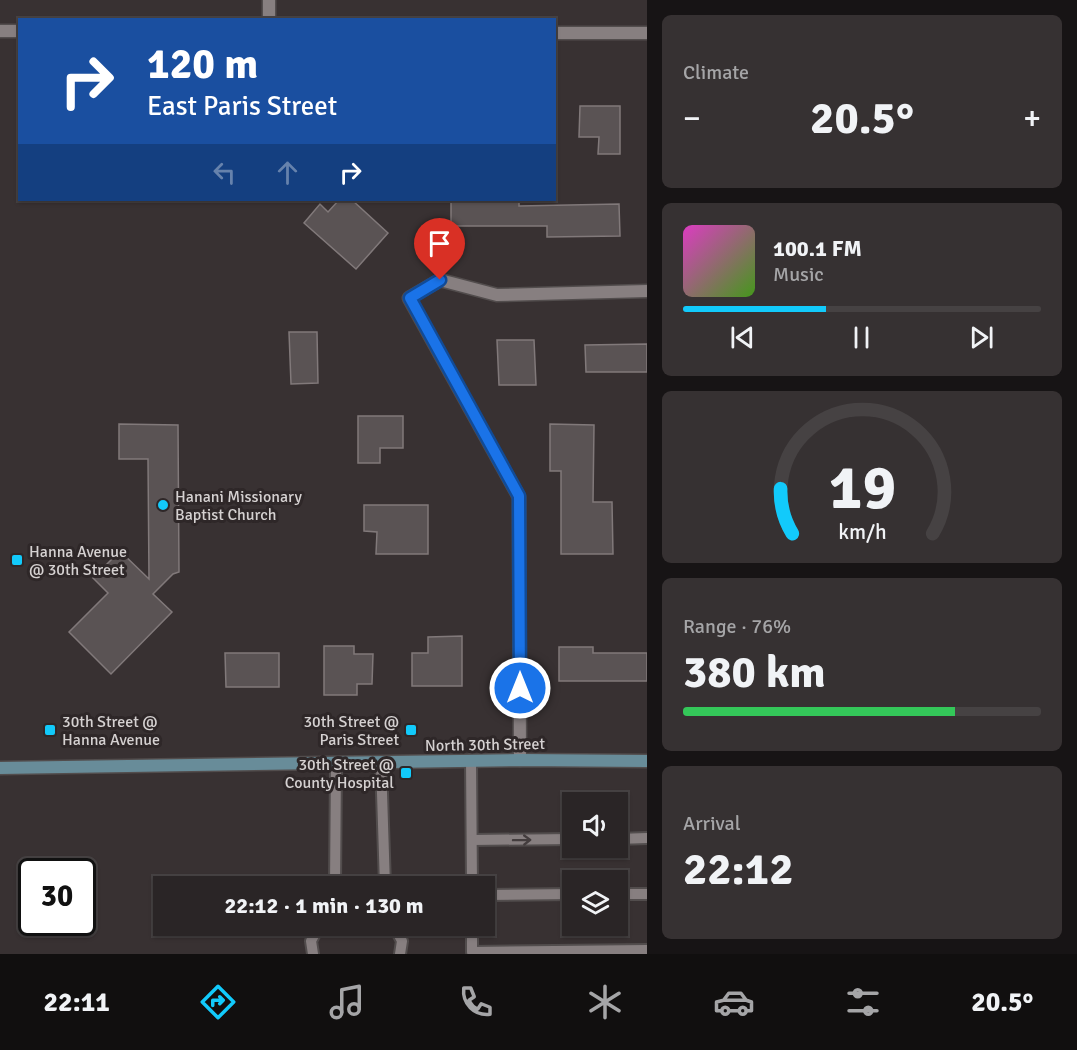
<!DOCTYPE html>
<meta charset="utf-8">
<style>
:root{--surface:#2a2526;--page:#363132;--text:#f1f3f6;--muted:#a5a5a7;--line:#464243;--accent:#12cafb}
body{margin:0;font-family:Signika,sans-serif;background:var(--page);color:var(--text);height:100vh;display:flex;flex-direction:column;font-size:22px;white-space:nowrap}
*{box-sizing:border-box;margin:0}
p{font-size:20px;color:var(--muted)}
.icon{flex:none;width:33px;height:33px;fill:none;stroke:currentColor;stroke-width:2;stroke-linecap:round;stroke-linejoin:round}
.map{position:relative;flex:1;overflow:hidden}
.details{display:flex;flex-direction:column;gap:15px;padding:15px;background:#171415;width:430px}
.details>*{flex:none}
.top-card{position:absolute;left:18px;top:18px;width:538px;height:183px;border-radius:0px;box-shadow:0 2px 4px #0004,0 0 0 2px var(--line);background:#1a4fa0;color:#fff;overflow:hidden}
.fabs{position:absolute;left:562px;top:792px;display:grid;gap:12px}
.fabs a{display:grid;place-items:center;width:66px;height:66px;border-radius:0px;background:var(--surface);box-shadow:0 2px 4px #0004,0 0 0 2px var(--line);font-size:30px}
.speed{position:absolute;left:18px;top:858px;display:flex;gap:12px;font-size:30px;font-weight:700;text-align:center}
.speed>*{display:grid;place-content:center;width:78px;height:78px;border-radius:50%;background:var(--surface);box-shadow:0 2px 4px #0004,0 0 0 2px var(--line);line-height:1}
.speed .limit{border:3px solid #111;border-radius:9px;background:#fff;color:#111}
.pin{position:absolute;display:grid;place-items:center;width:51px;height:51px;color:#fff;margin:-62px -26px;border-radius:50% 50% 50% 0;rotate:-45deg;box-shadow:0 0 6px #0007}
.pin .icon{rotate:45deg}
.me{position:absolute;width:66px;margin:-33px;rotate:0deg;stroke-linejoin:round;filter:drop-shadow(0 0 4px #0008)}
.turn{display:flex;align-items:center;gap:21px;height:126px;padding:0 30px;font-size:27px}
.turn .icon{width:78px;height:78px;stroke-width:2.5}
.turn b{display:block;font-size:42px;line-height:51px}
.lanes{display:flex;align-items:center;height:57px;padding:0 30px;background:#0003;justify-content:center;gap:30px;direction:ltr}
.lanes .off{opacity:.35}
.big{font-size:45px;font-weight:700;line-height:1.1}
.details .tile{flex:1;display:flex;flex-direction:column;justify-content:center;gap:9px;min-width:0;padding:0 21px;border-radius:9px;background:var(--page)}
.details .dial{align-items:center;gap:0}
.dial svg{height:156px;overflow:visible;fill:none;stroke:var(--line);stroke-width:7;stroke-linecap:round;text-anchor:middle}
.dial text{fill:var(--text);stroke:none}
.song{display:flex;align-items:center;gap:18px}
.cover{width:72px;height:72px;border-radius:9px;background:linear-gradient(135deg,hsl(310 70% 55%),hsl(100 70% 35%))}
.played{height:6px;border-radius:3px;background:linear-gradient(90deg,var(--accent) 40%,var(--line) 40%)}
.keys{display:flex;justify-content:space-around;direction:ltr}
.heat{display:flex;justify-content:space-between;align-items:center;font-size:33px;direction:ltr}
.charge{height:9px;border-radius:4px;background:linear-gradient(90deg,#34c759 76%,var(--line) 0)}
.trip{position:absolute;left:153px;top:876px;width:342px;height:60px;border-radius:0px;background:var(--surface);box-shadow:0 2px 4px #0004,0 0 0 2px var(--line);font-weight:700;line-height:60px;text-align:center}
.tabs{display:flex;height:96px;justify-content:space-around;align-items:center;background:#110f0f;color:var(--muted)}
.tabs .icon{width:42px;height:42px}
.tabs .active{color:var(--accent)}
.tabs b{font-size:27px;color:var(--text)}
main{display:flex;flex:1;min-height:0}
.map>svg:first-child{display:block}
.building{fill:#5a5354;stroke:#81797a;stroke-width:1.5}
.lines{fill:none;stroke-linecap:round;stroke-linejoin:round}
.lane-casing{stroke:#524d4d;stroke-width:14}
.street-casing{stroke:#524d4d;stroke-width:15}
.secondary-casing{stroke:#524d4d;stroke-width:15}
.lane{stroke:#877f80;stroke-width:10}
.street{stroke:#877f80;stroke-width:12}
.secondary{stroke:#688c99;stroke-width:12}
.oneway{stroke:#443d3e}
.route-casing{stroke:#114b97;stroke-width:15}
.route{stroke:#1a73e8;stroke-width:10}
.poi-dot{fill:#12cafb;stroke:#2e2728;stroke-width:2}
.labels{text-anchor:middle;stroke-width:6;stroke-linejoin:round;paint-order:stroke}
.poi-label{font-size:16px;fill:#d5d1d1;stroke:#2e2728;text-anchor:start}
.street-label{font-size:16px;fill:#d5d1d1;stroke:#2e2728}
</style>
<main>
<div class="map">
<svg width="647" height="954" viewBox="0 0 647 954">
<rect width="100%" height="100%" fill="#383132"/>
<g class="building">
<polygon points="580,106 620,106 620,154 598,154 599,137 579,137"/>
<polygon points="339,200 352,200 388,233 356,269 304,223 320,204 328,212"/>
<polygon points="451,200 519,200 519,206 619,204 620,236 547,237 547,226 451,226"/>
<polygon points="289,332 317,332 318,383 291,384"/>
<polygon points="497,340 534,340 536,385 499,385"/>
<polygon points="647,344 647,372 586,372 585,345"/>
<polygon points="358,416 403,416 403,448 380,448 380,463 358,463"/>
<polygon points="119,424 178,425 179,572 173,574 153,594 172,612 111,674 69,632 108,593 93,578 120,551 149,579 148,459 119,459"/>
<polygon points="550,424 594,425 593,502 612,502 613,554 561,554 561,471 550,471"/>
<polygon points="364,505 428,505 428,554 376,554 377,532 364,531"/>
<polygon points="462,636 462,686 412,686 412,653 428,653 428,637"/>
<polygon points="324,646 354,646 354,654 373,654 372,684 357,684 357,695 324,695"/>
<polygon points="559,647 593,647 593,653 647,653 647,681 559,681"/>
<polygon points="225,653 279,653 279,687 226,687"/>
</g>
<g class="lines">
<defs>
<g id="lane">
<polyline points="471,760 472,886"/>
<polyline points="381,762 385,886"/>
<polyline points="618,839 647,838"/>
<polyline points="472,840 573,839"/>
<polyline points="335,886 336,763"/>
<polyline points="618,894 647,894"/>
<polyline points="484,895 573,894"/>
<polyline points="394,926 402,941 400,954"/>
<polyline points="472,926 472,952 647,950"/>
<polyline points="313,954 311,941 319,926"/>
</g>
<g id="street">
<polyline points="269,0 269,20"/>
<polyline points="0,31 20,31"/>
<polyline points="555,33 647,33"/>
<polyline points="520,760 519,497 409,298 440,280 497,295 647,291"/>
</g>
<polyline id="secondary" points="0,768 520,760 647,761"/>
</defs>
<use href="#lane" class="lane-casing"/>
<use href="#street" class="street-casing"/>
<use href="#secondary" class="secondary-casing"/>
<use href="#lane" class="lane"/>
<use href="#street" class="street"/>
<use href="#secondary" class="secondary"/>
</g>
<defs><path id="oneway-shaft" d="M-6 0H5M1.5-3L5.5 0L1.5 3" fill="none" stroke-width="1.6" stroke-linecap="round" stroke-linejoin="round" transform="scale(1.5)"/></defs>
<use class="oneway" href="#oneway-shaft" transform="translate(522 840) rotate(-1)"/>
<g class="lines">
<defs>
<polyline id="route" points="440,280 410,298 519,496 520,688"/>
</defs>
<use href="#route" class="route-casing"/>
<use href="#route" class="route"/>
</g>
<g class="poi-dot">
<circle cx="163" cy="505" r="6"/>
<rect x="11" y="554" width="12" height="12" rx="3"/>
<rect x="44" y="724" width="12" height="12" rx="3"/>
<rect x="405" y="724" width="12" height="12" rx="3"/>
<rect x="400" y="767" width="12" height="12" rx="3"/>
</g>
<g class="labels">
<g class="poi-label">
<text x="175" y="502">Hanani Missionary<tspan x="175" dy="18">Baptist Church</tspan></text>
<text x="29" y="557">Hanna Avenue<tspan x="29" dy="18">@ 30th Street</tspan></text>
<text x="62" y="727">30th Street @<tspan x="62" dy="18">Hanna Avenue</tspan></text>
<text x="399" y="727" text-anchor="end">30th Street @<tspan x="399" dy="18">Paris Street</tspan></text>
<text x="394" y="770" text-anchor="end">30th Street @<tspan x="394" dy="18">County Hospital</tspan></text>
</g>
<g class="street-label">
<text transform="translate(485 744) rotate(-1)" y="6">North 30th Street</text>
</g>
</g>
</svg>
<div class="fabs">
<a><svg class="icon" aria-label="sound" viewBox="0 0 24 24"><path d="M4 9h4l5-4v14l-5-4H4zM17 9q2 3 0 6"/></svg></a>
<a><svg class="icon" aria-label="layers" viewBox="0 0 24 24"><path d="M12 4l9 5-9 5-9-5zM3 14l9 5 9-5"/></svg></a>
</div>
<div class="speed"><div class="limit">30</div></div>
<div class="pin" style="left:440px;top:280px;background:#d93025"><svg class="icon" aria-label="arrive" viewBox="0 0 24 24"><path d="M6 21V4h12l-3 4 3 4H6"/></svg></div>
<svg class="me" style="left:520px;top:688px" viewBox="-20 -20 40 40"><circle r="17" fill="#1a73e8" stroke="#fff" stroke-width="3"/><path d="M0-11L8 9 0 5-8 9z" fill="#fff"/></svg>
<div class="trip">22:12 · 1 min · 130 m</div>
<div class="top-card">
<div class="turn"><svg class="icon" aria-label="right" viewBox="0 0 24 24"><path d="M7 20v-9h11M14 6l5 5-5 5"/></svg><div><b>120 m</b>East Paris Street</div></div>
<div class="lanes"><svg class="icon off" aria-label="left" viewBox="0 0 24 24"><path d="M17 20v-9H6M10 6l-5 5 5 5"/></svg><svg class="icon off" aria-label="ahead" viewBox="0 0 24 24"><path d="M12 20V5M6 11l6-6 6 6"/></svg><svg class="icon" aria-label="right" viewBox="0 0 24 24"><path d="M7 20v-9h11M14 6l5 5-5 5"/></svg></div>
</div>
</div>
<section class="details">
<div class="tile"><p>Climate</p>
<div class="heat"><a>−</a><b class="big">20.5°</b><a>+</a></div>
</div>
<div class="tile">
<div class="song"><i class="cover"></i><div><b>100.1 FM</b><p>Music</p></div></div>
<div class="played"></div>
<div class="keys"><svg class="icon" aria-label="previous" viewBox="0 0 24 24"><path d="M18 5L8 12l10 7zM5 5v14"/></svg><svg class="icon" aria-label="pause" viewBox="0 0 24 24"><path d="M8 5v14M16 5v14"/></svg><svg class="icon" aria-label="next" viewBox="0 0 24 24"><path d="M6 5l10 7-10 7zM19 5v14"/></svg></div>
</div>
<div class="tile dial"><svg viewBox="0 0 100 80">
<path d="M14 69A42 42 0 1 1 86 69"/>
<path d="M14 69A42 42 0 0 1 8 46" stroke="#12cafb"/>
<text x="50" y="56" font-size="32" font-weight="700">19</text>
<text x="50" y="72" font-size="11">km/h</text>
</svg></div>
<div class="tile"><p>Range · 76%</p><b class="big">380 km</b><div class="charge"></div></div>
<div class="tile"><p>Arrival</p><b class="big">22:12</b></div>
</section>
</main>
<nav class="tabs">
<b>22:11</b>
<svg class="icon active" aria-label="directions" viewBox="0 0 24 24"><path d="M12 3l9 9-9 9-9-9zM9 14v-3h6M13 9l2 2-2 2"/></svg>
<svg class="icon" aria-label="music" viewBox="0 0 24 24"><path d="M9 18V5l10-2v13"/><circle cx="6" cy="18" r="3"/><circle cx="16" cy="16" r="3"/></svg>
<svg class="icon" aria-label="phone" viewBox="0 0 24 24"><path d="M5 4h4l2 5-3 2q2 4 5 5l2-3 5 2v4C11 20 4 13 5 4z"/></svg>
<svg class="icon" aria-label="climate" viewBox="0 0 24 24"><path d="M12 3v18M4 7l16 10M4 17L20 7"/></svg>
<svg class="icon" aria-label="car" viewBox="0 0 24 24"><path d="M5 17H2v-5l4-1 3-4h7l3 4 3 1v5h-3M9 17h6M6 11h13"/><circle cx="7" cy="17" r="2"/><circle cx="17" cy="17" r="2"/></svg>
<svg class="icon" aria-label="filters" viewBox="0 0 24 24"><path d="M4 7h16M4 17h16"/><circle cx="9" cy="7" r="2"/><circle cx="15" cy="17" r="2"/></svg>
<b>20.5°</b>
</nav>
